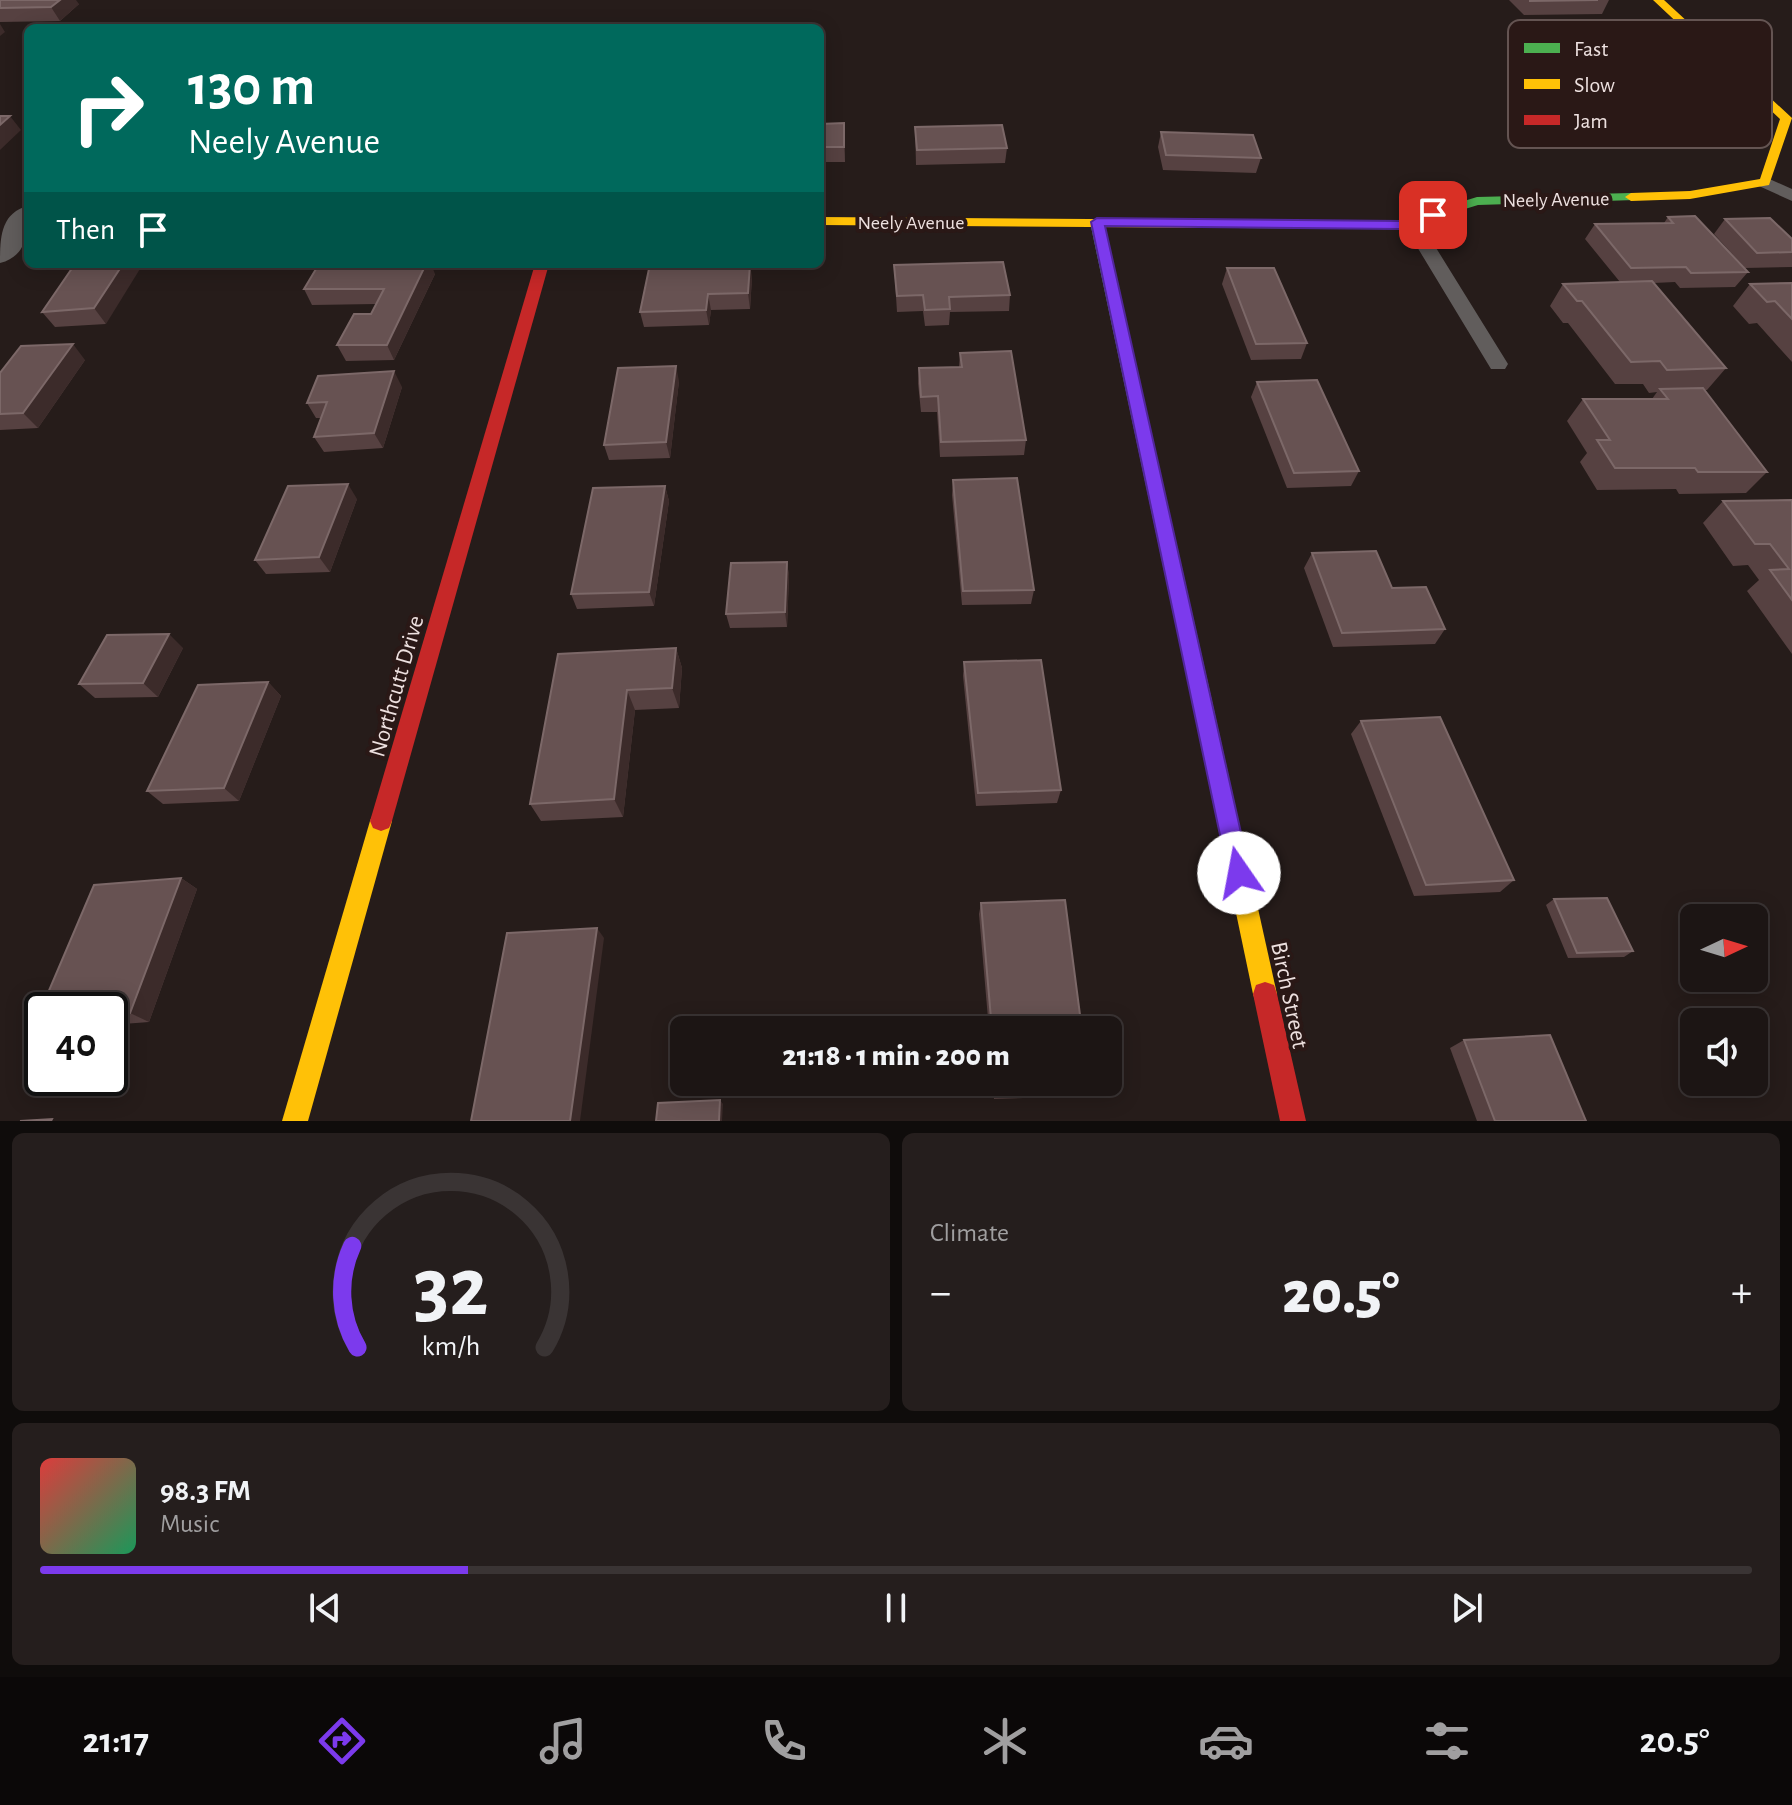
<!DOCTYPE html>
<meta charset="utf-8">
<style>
:root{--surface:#1c1514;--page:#251e1d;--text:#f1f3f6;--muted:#a09fa0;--line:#3a3434;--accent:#7c3aed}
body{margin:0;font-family:"Alegreya Sans",sans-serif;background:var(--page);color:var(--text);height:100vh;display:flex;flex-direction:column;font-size:30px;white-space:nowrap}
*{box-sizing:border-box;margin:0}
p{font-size:26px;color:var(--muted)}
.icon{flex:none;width:44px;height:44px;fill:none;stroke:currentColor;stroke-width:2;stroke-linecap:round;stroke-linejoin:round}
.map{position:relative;height:1121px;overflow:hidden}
.details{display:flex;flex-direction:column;gap:12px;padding:12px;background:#0f0c0b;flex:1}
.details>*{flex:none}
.guide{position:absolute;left:24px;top:24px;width:800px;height:244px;border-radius:12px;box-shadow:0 4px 20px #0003,0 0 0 2px var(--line);background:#00695c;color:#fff;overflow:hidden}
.needle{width:52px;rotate:86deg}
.buttons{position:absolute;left:1680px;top:904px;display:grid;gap:16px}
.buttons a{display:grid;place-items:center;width:88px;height:88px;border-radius:12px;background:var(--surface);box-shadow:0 4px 20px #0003,0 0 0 2px var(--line);font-size:40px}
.speed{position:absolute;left:24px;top:992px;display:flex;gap:16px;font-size:40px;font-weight:700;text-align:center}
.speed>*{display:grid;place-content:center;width:104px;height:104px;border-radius:50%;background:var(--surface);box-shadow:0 4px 20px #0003,0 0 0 2px var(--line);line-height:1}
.speed .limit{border:4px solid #111;border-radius:12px;background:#fff;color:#111}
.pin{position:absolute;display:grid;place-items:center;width:68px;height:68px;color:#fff;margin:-34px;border-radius:16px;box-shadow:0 4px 12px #0006}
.me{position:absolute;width:88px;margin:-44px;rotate:348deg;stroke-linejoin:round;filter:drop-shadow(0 0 6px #0008)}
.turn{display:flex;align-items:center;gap:28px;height:168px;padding:0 32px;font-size:36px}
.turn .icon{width:104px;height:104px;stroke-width:2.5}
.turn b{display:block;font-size:56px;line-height:68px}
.then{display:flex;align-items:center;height:76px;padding:0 32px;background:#0003;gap:16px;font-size:30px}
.big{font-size:60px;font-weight:800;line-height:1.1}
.details .card{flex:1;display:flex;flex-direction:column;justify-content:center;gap:12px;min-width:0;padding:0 28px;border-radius:12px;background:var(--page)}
.details .dial{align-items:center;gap:0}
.dial svg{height:208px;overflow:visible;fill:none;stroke:var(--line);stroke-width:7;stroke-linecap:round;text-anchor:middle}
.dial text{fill:var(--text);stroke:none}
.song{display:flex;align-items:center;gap:24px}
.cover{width:96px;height:96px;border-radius:12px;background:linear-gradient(135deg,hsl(0 70% 55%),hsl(150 70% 35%))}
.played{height:8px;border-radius:4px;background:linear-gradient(90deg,var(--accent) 25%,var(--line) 25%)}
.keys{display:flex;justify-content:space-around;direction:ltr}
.heat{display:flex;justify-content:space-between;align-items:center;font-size:44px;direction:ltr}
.details .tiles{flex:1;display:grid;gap:12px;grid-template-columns:1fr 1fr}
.card:last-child{grid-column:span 2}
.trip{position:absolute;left:670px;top:1016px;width:452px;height:80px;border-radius:12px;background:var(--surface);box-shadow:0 4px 20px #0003,0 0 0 2px var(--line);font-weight:800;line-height:80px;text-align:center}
.menu{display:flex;height:128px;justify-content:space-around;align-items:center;background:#0b0808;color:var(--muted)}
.menu .icon{width:56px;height:56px}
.menu .selected{color:var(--accent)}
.menu b{font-size:36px;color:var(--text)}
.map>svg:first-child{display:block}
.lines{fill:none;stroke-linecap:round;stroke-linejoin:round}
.lane{fill:#615d5c;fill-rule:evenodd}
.street{fill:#615d5c;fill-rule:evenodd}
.fast{fill:#4caf50;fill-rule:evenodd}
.slow{fill:#ffc107;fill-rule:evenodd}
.jam{fill:#c62828;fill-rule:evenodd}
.wall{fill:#564141}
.shaded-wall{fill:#3c2b2a}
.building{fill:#675252;stroke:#7c6868;stroke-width:2}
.route{fill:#7c3aed;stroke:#51269a;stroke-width:2}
.labels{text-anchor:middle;stroke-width:8;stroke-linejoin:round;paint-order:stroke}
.far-street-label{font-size:20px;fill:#ede0df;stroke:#2a1816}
.street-label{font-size:24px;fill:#ede0df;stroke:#2a1816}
.key{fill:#2a1816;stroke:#645452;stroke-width:2}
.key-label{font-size:22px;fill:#ede0df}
</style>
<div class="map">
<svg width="1792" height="1121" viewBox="0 0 1792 1121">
<rect width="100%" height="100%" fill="#261c1a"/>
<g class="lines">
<g class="lane">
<polygon points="1765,177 1792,189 1792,201 1759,186 1757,182"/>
<polygon points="1411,217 1420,222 1508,364 1505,369 1491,369 1488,364 1402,222"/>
</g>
<path class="street" d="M28 206C28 231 28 256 0 263 0 239 0 213 28 206Z"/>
<g class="fast">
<polygon points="1631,193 1637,197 1635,200 1478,205 1400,229 1235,228 1228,224 1235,220 1399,221 1477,197"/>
<polygon points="1097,218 1104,222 1207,679 1204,685 1197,687 1190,685 1187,679 1090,222"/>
</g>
<g class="slow">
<polygon points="1653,0 1664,0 1792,118 1769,185 1690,199 1631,201 1625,197 1631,193 1690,191 1760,179 1780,119"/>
<polygon points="820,217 1235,220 1242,224 1235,228 820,225"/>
<polygon points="1197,671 1204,673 1207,679 1277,994 1274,1003 1265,1006 1256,1003 1253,994 1187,679 1190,673"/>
<polygon points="381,811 389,814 392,821 308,1121 282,1121 370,821 373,814"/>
</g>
<g class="jam">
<polygon points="535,264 549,264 392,821 389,828 381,831 373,828 370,821"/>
<polygon points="1265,982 1274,985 1277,994 1306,1121 1280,1121 1253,994 1256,985"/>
</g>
</g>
<g class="wall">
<polygon points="0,0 79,4 60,21 0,22"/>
<polygon points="1509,0 1609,0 1602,14 1524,15"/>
<polygon points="844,123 845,162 820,162 820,124"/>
<polygon points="915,127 1007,148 1005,163 916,165"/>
<polygon points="1161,132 1261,158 1256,173 1163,170 1158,147"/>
<polygon points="1668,217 1748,272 1735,287 1680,288 1675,282 1654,283 1726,368 1707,390 1704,390 1767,472 1746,493 1679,494 1676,489 1597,490 1580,462 1587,453 1567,421 1583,399 1652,399 1657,392 1649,393 1643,384 1615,384 1568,323 1563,323 1550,306 1563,284 1620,282 1585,239 1595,224 1664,223"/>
<polygon points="1725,219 1792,239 1792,267 1745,268 1714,234"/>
<polygon points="75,264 106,324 55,327 42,312"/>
<polygon points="894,265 1010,295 1009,311 950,312 949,325 925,326 923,311 897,312"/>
<polygon points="1227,268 1307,343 1301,359 1251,360 1222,284"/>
<polygon points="435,274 394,360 346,361 337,345 371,314 376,304 312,305 304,289"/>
<polygon points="752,277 750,309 711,310 709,325 644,327 640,312"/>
<polygon points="1792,283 1792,362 1757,323 1749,324 1733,306 1750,284"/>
<polygon points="960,353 1026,440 1024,455 940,457 937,412 921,412 918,383 919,368 959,367"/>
<polygon points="85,360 38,428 0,430 0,373"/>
<polygon points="679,381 670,458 609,460 604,445"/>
<polygon points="1257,382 1359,471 1351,486 1287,488 1251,397"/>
<polygon points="402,387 383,448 324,452 314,437 321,418 316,418 307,403"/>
<polygon points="953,480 1034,590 1031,604 962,605 952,495"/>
<polygon points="665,486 669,501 654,606 577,609 571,594"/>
<polygon points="357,499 330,572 266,574 255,560"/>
<polygon points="1792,500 1792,654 1747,591 1759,580 1748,565 1733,566 1703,523 1723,501"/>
<polygon points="1312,553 1445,629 1435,644 1333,647 1304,568"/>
<polygon points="787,562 789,576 787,627 730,628 726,614"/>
<polygon points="183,648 158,697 95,698 79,684"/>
<polygon points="676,648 682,668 679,708 635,710 623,817 541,821 530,804 558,654"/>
<polygon points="964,662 1061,790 1057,803 976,806 963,676"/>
<polygon points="268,682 281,696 239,801 163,804 147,791"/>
<polygon points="1361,721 1514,880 1500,892 1414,896 1351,734"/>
<polygon points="181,878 197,889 149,1022 110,1025 110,1010 42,1010 42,1023 36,1021 94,885"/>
<polygon points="1554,899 1633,951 1624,957 1568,958 1546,905"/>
<polygon points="981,903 1082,1030 989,1030 979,914"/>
<polygon points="1464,1040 1586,1121 1477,1121 1450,1048"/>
<polygon points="993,1082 1089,1082 1090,1089 1085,1096 994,1099"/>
</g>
<g class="shaded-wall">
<polygon points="60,0 76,0 79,4 60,21 51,7"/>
<polygon points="0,24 5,32 0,36"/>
<polygon points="10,116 21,130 0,150 0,125"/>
<polygon points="123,264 143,264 106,324 94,308"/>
<polygon points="426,264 431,264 435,274 394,360 387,345"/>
<polygon points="750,264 752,277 750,309 748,293"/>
<polygon points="708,294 711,310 709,325 706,310"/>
<polygon points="73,344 85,360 38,428 23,413"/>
<polygon points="676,366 679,381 670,458 666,442"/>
<polygon points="394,371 402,387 383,448 374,433"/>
<polygon points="348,484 357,499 330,572 319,557"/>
<polygon points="665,486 669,501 654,606 649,592"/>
<polygon points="787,562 789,576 787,627 785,612"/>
<polygon points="169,634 183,648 158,697 143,683"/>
<polygon points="676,648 682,668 679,708 672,688"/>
<polygon points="268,682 281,696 239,801 224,788"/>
<polygon points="627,690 635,710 623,817 614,799"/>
<polygon points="181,878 197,889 149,1022 130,1013"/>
<polygon points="597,928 604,938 580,1121 570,1121"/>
<polygon points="720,1100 723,1104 722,1121 719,1121"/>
</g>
<g class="building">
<polygon points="0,0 60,0 51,7 0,8"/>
<polygon points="1530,0 1598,0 1530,1"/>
<polygon points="0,116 10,116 0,125"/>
<polygon points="844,123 844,147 820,147 820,124"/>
<polygon points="1002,125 1007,148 917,150 915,127"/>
<polygon points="1161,132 1253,135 1261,158 1166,155"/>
<polygon points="1695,216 1748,272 1691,273 1686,267 1631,268 1595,224 1673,223 1668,217"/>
<polygon points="1770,218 1792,239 1792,252 1757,253 1725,219"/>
<polygon points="1003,262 1010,295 949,297 950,309 925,310 923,295 897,296 894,265"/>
<polygon points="75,264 123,264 94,308 42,312"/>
<polygon points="319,264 426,264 387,345 337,345 354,314 371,314 384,289 304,289"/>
<polygon points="650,264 750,264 748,293 708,294 706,310 640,312"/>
<polygon points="1227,268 1274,268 1307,343 1256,344"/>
<polygon points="1652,281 1726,368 1667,370 1660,361 1631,362 1582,301 1577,301 1563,284"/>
<polygon points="1792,283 1792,319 1775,301 1767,302 1750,284"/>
<polygon points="73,344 23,413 0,414 0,373 21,346"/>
<polygon points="1011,351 1026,440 941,442 938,396 921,397 919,368 962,367 960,353"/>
<polygon points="676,366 666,442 604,445 618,368"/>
<polygon points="394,371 374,433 314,437 327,402 307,403 318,376"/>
<polygon points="1317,380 1359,471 1294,473 1257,382"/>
<polygon points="1703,388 1767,472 1698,472 1695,468 1615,468 1597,440 1610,440 1583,399 1668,399 1660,389"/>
<polygon points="1017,478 1034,590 963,591 953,480"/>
<polygon points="348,484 319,557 255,560 288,486"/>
<polygon points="665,486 649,592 571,594 593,488"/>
<polygon points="1792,500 1792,600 1770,570 1789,569 1770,544 1755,544 1723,501"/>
<polygon points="1376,551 1392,588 1426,587 1445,629 1342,633 1312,553"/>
<polygon points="787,562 785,612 726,614 731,563"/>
<polygon points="169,634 143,683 79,684 107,635"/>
<polygon points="676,648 672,688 627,690 614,799 530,804 558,654"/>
<polygon points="1041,660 1061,790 978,793 964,662"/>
<polygon points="268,682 224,788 147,791 198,685"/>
<polygon points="1440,717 1514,880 1426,885 1361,721"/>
<polygon points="181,878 130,1013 110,1015 110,1010 42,1010 42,1020 36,1021 94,885"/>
<polygon points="1607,898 1633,951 1577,953 1554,899"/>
<polygon points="1065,900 1082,1030 992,1030 981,903"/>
<polygon points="597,928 570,1121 471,1121 507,933"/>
<polygon points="1550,1035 1586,1121 1495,1121 1464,1040"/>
<polygon points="996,1082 1089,1082 1090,1089 997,1092"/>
<polygon points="720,1100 719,1121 656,1121 658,1103"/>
<polygon points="52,1119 51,1121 20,1121"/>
</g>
<polygon class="route" points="1433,211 1438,212 1438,217 1400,229 1105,226 1250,873 1247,881 1239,884 1231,881 1228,873 1091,222 1097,218 1399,221"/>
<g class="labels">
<g class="far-street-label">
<text transform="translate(1556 199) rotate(-1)" y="7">Neely Avenue</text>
<text x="911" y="229">Neely Avenue</text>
</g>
<g class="street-label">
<text transform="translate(396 686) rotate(-74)" y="8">Northcutt Drive</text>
<text transform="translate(1290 995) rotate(78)" y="8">Birch Street</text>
</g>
</g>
<rect x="1508" y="20" width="264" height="128" rx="12" class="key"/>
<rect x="1524" y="43" width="36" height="10" fill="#4caf50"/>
<rect x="1524" y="79" width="36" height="10" fill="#ffc107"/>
<rect x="1524" y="115" width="36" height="10" fill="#c62828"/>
<g class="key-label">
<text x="1574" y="56">Fast</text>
<text x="1574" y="92">Slow</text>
<text x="1574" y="128">Jam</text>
</g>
</svg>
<div class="buttons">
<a><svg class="needle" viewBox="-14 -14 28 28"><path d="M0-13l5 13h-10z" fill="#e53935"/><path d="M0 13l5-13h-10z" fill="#a09fa0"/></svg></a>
<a><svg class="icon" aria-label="sound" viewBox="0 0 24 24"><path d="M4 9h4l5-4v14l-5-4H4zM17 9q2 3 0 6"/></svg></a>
</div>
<div class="speed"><div class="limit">40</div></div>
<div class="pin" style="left:1433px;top:215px;background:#d93025"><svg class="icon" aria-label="arrive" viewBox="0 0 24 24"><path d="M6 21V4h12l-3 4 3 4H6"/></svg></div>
<svg class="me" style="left:1239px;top:873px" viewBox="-20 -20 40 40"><circle r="19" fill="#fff"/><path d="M0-13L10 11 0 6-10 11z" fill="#7c3aed"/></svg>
<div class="trip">21:18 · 1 min · 200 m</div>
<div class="guide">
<div class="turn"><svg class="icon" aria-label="right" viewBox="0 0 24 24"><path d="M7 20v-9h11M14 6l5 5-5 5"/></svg><div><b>130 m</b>Neely Avenue</div></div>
<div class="then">Then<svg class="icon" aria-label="arrive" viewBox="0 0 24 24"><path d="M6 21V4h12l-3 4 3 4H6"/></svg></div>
</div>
</div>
<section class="details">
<div class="tiles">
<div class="card dial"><svg viewBox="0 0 100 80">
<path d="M14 69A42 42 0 1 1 86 69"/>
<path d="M14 69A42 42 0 0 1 12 30" stroke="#7c3aed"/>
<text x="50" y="56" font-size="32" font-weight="700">32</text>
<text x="50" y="72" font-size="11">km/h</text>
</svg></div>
<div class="card"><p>Climate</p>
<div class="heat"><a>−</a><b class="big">20.5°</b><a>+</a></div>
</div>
<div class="card">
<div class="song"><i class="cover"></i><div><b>98.3 FM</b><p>Music</p></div></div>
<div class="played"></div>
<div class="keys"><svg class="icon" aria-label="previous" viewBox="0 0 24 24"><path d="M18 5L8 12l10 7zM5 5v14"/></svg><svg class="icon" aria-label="pause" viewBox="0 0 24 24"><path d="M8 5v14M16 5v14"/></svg><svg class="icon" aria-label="next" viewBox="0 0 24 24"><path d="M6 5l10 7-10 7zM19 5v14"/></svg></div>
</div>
</div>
</section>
<nav class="menu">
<b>21:17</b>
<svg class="icon selected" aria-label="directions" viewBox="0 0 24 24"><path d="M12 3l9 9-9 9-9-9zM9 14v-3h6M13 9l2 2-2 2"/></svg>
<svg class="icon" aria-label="music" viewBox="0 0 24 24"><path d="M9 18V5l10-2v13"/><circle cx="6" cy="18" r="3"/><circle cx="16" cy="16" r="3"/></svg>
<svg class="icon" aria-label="phone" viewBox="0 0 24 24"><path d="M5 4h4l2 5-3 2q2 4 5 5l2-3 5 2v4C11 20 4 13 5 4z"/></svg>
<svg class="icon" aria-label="climate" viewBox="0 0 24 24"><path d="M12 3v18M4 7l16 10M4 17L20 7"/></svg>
<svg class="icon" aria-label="car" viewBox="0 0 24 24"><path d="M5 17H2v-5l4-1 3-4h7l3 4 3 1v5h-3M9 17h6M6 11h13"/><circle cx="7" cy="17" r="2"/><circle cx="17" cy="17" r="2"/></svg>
<svg class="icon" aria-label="filters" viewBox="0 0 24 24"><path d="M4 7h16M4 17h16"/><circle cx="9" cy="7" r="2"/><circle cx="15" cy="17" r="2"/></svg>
<b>20.5°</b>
</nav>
